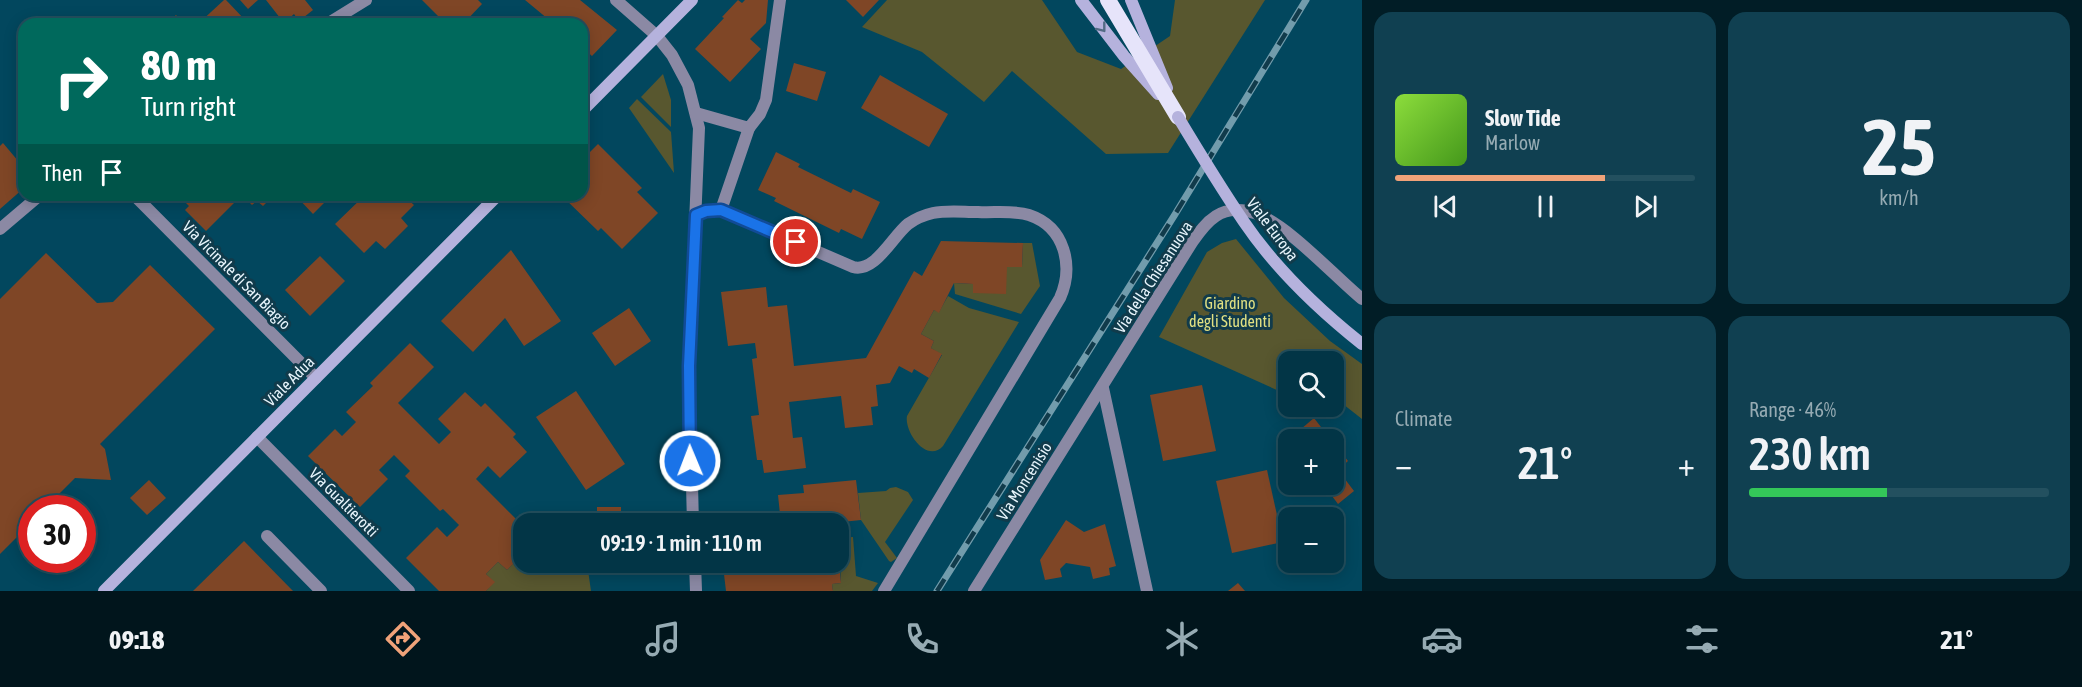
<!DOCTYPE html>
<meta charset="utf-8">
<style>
:root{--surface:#023546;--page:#104051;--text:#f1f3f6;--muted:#96abb3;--line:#23505f;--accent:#f0a279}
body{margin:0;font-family:"Asap Condensed",sans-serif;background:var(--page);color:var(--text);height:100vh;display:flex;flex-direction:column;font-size:22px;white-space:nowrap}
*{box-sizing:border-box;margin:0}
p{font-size:20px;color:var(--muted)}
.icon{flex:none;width:33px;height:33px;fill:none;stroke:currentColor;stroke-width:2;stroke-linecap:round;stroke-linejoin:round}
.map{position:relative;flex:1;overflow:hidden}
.side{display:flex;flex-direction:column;gap:12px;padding:12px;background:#011d26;width:720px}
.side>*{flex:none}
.banner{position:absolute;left:18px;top:18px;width:570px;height:183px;border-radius:18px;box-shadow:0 3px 15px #0003,0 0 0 2px var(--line);background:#00695c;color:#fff;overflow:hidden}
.buttons{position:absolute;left:1278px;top:351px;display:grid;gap:12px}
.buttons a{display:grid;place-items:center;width:66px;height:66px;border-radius:12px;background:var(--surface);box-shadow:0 3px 15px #0003,0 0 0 2px var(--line);font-size:30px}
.speed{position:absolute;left:18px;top:495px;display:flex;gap:12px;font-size:30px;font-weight:700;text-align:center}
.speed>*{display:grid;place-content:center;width:78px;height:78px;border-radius:50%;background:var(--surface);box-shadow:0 3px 15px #0003,0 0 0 2px var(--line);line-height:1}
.speed .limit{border:9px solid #d22;background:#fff;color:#111}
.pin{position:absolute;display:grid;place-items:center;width:51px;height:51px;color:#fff;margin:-26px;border:3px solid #fff;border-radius:50%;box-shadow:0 2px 6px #0007}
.me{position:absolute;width:66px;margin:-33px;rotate:359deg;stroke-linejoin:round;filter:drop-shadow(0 0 4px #0008)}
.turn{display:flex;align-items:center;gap:21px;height:126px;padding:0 24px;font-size:27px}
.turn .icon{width:78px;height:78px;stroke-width:2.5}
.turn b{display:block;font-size:42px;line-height:51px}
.then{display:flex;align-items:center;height:57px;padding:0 24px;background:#0003;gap:12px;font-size:22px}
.big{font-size:45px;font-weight:600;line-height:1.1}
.side .tile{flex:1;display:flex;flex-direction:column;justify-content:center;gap:9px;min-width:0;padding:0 21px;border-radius:18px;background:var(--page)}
.side .dial{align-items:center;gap:0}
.dial b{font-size:78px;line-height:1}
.song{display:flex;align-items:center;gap:18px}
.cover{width:72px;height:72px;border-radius:9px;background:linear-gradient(135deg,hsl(90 70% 55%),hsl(100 70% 35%))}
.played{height:6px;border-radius:3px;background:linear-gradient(90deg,var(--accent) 70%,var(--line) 70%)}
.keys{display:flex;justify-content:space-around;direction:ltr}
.heat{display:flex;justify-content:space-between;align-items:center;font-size:33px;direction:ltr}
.charge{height:9px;border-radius:4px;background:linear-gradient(90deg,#34c759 46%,var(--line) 0)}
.side .tiles{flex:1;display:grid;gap:12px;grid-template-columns:repeat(2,1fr)}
.trip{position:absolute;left:513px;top:513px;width:336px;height:60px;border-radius:18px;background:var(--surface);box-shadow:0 3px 15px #0003,0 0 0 2px var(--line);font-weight:600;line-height:60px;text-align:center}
.tab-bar{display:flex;height:96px;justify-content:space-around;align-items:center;background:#01151c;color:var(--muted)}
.tab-bar .icon{width:42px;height:42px}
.tab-bar .on{color:var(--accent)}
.tab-bar b{font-size:27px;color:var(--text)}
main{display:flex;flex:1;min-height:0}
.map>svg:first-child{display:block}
.green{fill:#58572f}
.building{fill:#7f4626}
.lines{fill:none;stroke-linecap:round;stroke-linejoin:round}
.minor{stroke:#8b89a4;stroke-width:12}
.secondary{stroke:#b5b2dd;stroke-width:12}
.trunk{stroke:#e6e4fa;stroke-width:16}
.rail-casing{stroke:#729cac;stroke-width:7}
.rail{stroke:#113b4b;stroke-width:4.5;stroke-dasharray:14;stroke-linecap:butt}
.secondary-bridge{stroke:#b5b2dd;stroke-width:12}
.oneway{stroke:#536b85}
.route-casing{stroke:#114b97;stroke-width:15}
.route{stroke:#1a73e8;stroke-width:10}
.labels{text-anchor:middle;stroke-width:6;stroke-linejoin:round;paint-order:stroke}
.street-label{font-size:16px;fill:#e7f5fc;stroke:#113b4b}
.park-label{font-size:16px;fill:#e1e082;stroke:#113b4b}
</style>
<main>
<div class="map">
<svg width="1362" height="591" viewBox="0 0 1362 591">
<rect width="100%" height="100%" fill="#02475e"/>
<g class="green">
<polygon points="887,0 1042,0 1077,52 1121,69 1170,36 1175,0 1265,0 1168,153 1106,154 1012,71 984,102 922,52 862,27"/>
<polygon points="663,74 671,100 671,127 641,97"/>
<polygon points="637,99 671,132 674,173 629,108"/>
<polygon points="1236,239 1284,298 1330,341 1362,364 1362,419 1334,397 1334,362 1288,362 1288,395 1159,337 1207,252 1222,243"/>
<polygon points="1023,243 1032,243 1040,286 1021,314 955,294 954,283 973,284 973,293 1007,267 1022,267"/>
<path d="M948 296 969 308 1019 322 943 446C927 464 904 432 907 416L942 355 931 348 934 341 921 334 934 310 939 312Z"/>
<polygon points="896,487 908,492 913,500 885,542 897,558 891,562 889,561 861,520 858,493 886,491 890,488"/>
<polygon points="853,537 856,576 878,583 872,591 833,591 832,584 841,583 839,538"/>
<polygon points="523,553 524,562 587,563 591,591 486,591 494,582 486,574 498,562 507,570"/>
</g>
<g class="building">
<polygon points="224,0 226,0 246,21 243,24 198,24"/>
<polygon points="240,0 258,0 248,9"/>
<polygon points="266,0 305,0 313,10 299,21 294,14 284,23"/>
<polygon points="422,0 478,0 482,4 463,24 446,24"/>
<polygon points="525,0 580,0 617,30 592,56 582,47 582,24 554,24"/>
<polygon points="738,0 742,3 745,0 768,0 766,23 750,39 761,49 730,82 695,49 724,18 722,17"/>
<polygon points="846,0 879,0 863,17"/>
<polygon points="176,15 184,24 166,24"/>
<polygon points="432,16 440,24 424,24"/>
<polygon points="794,63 826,72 817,101 786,91"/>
<polygon points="880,75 948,114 929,147 861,108"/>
<polygon points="3,143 24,168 24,188 0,209 0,146"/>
<polygon points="598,144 642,188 637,192 658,213 622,249 601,228 598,231 561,195 582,195 582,160"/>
<polygon points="776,152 800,164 798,167 851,193 853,189 880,202 862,239 841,229 839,233 774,201 776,198 758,190"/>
<polygon points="178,195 279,195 276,198 274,195 263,206 257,201 252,205 242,195 206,231 185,210 189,206"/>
<polygon points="295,195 332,195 313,214"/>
<polygon points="365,195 403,195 414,205 401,218 408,226 385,249 376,241 364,253 335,224"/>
<polygon points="941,241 1023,243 1022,267 1007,267 1006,294 973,293 973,284 954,283 939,313 934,310 921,334 934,341 931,348 942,354 929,378 914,369 912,373 899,366 890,383 876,385 878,406 871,407 873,425 845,428 841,396 789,402 793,438 802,437 806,468 764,473 762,460 757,460 751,416 759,415 752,359 757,358 755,343 728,346 721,292 766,287 768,307 787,305 794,366 866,358 914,271 922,276"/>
<polygon points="511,250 561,321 524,346 505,318 473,352 441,321"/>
<polygon points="46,253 97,303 113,302 150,265 215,329 100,444 105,449 111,480 75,478 45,508 32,508 32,522 0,554 0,299"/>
<polygon points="320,256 345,281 310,316 285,290"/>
<polygon points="629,308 651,341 615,366 592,333"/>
<polygon points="410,343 434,367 398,403 439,444 451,432 438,419 465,392 481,407 485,403 516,434 513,437 527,452 500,478 488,466 476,479 524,527 524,553 507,570 498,562 486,574 495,582 486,591 439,591 406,558 437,527 447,537 459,525 443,509 440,511 405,476 410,471 394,455 379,470 388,479 360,507 308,456 335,429 342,436 356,422 346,412 373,386 370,383"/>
<polygon points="1202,385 1216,451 1163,461 1150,395"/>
<polygon points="576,391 625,464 586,490 536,417"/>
<polygon points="1314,418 1331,440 1288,440"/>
<polygon points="1334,443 1348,461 1338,470 1354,491 1338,504 1323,484 1334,484"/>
<polygon points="1267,470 1283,542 1232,553 1216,481"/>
<polygon points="149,480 166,498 147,515 130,498"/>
<polygon points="856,480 861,520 823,524 781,524 778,495 804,493 803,485"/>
<rect x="597" y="507" width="24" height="17"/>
<polygon points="1066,520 1084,532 1105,524 1116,566 1109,568 1110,575 1093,579 1090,567 1066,563 1060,569 1062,577 1045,580 1040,560"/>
<polygon points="244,541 293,591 193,591"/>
<polygon points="598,562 661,562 661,569 598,568"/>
<polygon points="762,562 773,562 774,573 786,572 785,562 839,562 841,583 832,584 833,591 726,591 723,566"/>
<polygon points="1238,583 1245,591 1228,591"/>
</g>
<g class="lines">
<g class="minor">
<polyline points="616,0 657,36 672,55 688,85 699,128 689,366 693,524"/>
<polyline points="327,24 366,0"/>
<polyline points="696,113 749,128 760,114 766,100 780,0"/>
<polyline points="134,195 316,378"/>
<polyline points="721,210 749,128"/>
<path d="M696 215 706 211 721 210 853 267C875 273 892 237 908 224 915 219 924 215 933 213 947 210 963 212 978 212 994 213 1013 210 1029 215 1065 227 1074 266 1060 298L884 591"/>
<polyline points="0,229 40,195"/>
<polyline points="1103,388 1147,591"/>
<polyline points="257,437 409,591"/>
<polyline points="267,536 321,591"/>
<polyline points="695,562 696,591"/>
<path d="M974 591 1191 244C1198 234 1205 223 1216 216 1228 208 1244 209 1257 214 1290 227 1333 275 1362 299"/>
</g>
<g class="secondary">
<polyline points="1081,0 1124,56 1158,94"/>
<polyline points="1131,0 1167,88"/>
<polyline points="582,111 692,0"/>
<polyline points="104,591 498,195"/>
</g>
<polyline class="trunk" points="1108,0 1178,117"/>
<defs>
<polyline id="rail" points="937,591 1174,216 1306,0"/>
</defs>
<use href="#rail" class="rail-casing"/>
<use href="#rail" class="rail"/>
<path class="secondary-bridge" d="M1178 117C1199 152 1221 188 1244 222 1276 269 1318 309 1362 344"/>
</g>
<defs><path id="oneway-chevron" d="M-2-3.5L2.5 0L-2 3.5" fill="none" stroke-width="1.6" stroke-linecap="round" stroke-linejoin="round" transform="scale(1.5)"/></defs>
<use class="oneway" href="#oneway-chevron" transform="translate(1102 28) rotate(52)"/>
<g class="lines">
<defs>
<polyline id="route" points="690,461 689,366 696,215 706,211 721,210 796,242"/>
</defs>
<use href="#route" class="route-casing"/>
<use href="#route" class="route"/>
</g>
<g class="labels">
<g class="street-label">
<text transform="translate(1273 229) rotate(53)" y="6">Viale Europa</text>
<text transform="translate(237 275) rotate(45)" y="6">Via Vicinale di San Biagio</text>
<text transform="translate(1153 277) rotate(-57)" y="6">Via della Chiesanuova</text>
<text transform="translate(289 381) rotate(-45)" y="6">Viale Adua</text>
<text transform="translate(1024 481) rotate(-58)" y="6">Via Moncenisio</text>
<text transform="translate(344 502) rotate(45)" y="6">Via Gualtierotti</text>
</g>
<g class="park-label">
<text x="1230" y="309">Giardino<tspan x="1230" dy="18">degli Studenti</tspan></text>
</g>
</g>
</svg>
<div class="buttons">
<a><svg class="icon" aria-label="search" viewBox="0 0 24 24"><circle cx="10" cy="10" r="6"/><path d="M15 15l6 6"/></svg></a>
<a>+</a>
<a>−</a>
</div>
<div class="speed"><div class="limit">30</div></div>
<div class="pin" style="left:796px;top:242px;background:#d93025"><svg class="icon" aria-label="arrive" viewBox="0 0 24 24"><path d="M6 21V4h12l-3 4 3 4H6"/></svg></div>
<svg class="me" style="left:690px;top:461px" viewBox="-20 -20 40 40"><circle r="17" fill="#1a73e8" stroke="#fff" stroke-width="3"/><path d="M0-11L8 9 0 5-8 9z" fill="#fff"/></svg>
<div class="trip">09:19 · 1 min · 110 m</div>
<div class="banner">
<div class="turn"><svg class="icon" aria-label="right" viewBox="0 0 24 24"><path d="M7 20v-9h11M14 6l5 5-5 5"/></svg><div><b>80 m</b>Turn right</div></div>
<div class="then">Then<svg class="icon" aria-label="arrive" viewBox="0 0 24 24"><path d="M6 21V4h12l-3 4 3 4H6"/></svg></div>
</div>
</div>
<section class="side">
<div class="tiles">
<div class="tile">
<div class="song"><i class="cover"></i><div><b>Slow Tide</b><p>Marlow</p></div></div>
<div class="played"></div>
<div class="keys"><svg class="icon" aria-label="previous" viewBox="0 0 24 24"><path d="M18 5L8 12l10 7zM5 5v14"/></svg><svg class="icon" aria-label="pause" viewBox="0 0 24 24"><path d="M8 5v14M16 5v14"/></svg><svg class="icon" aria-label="next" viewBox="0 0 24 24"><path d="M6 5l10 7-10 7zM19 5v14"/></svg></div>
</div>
<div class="tile dial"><b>25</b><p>km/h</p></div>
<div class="tile"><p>Climate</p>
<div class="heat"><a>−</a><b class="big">21°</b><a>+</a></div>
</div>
<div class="tile"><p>Range · 46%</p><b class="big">230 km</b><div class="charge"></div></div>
</div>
</section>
</main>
<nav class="tab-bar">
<b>09:18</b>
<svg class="icon on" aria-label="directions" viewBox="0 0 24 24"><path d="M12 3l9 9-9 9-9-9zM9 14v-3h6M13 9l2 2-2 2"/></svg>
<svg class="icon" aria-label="music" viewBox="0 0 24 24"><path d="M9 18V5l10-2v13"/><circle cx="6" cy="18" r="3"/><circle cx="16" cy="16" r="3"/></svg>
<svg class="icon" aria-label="phone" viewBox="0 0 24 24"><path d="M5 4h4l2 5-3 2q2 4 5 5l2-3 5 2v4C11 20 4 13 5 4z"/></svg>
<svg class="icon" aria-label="climate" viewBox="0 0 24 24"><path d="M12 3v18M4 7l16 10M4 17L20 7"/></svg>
<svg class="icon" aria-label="car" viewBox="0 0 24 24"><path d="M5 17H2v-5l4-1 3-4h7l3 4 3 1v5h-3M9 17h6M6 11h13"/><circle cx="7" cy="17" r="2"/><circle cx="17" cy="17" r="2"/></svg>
<svg class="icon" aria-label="filters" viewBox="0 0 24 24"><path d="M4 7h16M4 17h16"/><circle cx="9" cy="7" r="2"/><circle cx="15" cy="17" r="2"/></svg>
<b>21°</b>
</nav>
